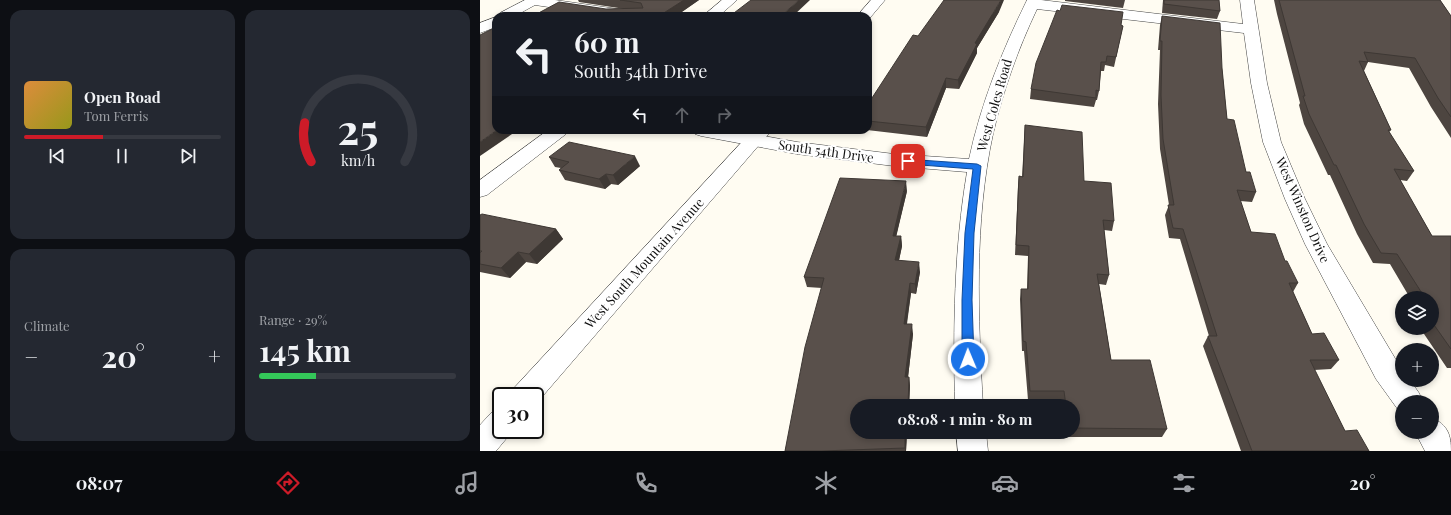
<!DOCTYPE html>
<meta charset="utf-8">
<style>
:root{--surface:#171b24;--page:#242831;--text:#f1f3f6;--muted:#9ea1a6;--line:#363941;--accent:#cd1b28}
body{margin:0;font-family:"Playfair Display",serif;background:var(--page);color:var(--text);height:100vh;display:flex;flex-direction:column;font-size:15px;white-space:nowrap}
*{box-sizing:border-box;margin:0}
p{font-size:13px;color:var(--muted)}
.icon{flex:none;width:22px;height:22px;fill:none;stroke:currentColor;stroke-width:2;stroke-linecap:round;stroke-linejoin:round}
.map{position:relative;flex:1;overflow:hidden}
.panel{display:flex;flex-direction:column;gap:10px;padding:10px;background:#0d0f14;width:480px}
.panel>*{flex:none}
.banner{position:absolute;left:12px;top:12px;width:380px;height:122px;border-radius:12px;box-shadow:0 2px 6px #0003;background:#171b24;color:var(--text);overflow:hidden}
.fabs{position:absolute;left:915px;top:291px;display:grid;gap:8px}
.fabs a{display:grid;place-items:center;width:44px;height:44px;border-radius:50%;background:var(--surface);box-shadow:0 2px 6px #0003;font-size:20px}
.speed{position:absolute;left:12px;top:387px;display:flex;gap:8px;font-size:20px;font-weight:700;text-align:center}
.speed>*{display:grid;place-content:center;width:52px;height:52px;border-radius:50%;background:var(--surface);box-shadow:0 2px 6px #0003;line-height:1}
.speed .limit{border:2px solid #111;border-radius:6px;background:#fff;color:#111}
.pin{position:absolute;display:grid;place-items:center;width:34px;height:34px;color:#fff;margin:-17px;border-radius:8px;box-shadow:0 2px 6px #0006}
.me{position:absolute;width:44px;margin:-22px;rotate:359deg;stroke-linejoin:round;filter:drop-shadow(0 0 3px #0008)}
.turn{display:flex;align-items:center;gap:14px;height:84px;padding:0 16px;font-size:18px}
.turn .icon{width:52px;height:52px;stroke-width:2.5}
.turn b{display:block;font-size:28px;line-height:34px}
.lanes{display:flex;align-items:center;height:38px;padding:0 16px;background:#0003;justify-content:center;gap:20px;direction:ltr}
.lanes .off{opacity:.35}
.big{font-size:30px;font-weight:700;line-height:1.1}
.panel .widget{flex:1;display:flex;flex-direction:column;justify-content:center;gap:6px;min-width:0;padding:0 14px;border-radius:12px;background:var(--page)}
.panel .dial{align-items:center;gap:0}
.dial svg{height:104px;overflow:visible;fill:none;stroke:var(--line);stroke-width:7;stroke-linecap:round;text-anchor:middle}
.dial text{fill:var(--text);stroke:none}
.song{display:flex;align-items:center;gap:12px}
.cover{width:48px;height:48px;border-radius:6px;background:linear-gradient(135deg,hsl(30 70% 55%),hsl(60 70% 35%))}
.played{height:4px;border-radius:2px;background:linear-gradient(90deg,var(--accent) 40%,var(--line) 40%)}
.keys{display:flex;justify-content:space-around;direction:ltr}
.heat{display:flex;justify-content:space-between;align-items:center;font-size:22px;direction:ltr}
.charge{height:6px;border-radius:3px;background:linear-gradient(90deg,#34c759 29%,var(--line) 0)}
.panel .tiles{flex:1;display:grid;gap:10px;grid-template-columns:repeat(2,1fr)}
.trip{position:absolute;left:370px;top:399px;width:230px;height:40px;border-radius:20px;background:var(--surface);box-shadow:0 2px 6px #0003;font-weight:700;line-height:40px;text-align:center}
.menu{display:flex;height:64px;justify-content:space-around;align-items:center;background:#090b0e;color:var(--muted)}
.menu .icon{width:28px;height:28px}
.menu .active{color:var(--accent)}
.menu b{font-size:18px;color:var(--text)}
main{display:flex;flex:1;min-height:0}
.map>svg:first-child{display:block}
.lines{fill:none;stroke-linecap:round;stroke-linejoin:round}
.minor-casing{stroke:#434343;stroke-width:1}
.tertiary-casing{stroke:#434343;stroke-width:1}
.minor{fill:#fff;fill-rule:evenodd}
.tertiary{fill:#fff;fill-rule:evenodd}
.wall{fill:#4d4540}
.shaded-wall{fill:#3e3834}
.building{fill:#59504b;stroke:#3e3834}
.route{fill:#1a73e8;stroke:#114b97}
.labels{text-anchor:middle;stroke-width:4;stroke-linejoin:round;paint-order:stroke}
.street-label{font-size:13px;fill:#101010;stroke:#fff}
</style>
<main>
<section class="panel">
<div class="tiles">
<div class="widget">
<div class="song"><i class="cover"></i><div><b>Open Road</b><p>Tom Ferris</p></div></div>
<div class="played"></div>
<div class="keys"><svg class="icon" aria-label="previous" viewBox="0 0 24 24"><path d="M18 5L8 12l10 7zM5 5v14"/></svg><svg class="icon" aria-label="pause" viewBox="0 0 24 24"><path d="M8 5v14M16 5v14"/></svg><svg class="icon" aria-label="next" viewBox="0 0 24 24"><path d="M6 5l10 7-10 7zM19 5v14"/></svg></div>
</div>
<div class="widget dial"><svg viewBox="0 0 100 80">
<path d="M14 69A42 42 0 1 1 86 69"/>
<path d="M14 69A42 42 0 0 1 9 39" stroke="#cd1b28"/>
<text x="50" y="56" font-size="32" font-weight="700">25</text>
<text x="50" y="72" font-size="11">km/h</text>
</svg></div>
<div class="widget"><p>Climate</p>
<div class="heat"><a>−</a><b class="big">20°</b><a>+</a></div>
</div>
<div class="widget"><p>Range · 29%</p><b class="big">145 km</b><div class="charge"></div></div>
</div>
</section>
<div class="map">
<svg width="971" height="451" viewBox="0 0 971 451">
<rect width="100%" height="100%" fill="#fffcf2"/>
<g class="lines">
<defs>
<g id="minor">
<polygon points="45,0 75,0 159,12 164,13 166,16 130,16 55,5 35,16 18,16 20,13"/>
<polygon points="242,0 257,0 239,16 223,16"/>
<path d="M547 0H561L763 24 760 0H774L787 83 801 142 825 199 847 244 922 370V380H930L939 393 943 402H922V413L919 411 896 379 825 244 805 199 783 142 771 83 764 33 557 9C538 49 523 91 513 134 494 222 498 317 503 406H475C473 328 474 249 487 172L414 166 317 154 221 136 215 134 212 130H251L317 142 414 154 489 159C501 103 522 51 547 0Z"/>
<polygon points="16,17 16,27 0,33 0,23"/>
<polygon points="68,130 89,130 86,134 7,195 0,197 0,180"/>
<path d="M952 418C968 425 971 435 971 451H945L935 432H952Z"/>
<polygon points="476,432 506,432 508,451 478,451"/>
</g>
<g id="tertiary">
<polygon points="391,0 405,0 389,19 388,16 377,16"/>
<polygon points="273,130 292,130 55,405 55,396 31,396 35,387"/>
<polygon points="21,409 21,430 33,430 31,433 16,451 0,451 0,425 11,413"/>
</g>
</defs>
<use href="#minor" class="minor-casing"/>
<use href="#tertiary" class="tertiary-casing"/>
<use href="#minor" class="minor"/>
<use href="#tertiary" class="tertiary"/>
</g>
<g class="wall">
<polygon points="98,0 219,0 196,16 126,9 145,9 99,2"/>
<polygon points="585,0 645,0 643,8 585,1"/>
<polygon points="683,0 739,0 740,11 737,19 682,13"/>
<polygon points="794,0 960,0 971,16 971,138 951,107 929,68 888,62 884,71 911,130 909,132 934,171 927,181 920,180 952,236 971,236 971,368 967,368 940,328 952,328 952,298 930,298 910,264 893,263 877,234 850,175 848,175 824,124 819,105 820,103 797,14"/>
<polygon points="519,12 497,48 497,53 479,89 466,88 447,137 387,130 388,130 388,105 438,36"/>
<polygon points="682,16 742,68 747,119 766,172 776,192 772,202 760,201 771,232 805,261 818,283 813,292 832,334 859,360 851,369 834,370 865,431 889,451 761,451 723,346 728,336 729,336 700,239 689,238 685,215 689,205 680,149 678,104 680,50 678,50 680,25"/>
<polygon points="641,25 643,26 634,67 625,65 624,71 621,71 619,91 617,100 616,100 614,107 550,99 551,89"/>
<polygon points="545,125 604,181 634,221 632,231 624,230 629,275 626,285 619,284 631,360 687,429 682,437 586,437 586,432 593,432 593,406 582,406 582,400 548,400 544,351 542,351 540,299 541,289 547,289 548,256 535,255 538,186 539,176 542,177"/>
<polygon points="69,157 160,166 138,185 131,184 125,189 85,180 79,170 81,168 75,167"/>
<polygon points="427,191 416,236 421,236 422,246 419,260 440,272 436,294 431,293 427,324 433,334 428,377 429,377 430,386 429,406 377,406 377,432 427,432 426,451 305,451 342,288 327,287 324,277"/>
<polygon points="0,215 76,229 83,239 57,264 46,262 30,278 0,272"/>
</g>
<g class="shaded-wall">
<polygon points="204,0 219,0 196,16 179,16"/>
<polygon points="319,0 330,0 313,16 301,16"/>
<polygon points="521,0 524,0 519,12 497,48 497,53 479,89 478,80 495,43"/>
<polygon points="466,78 466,88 447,137 446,127"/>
<polygon points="17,130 38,130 0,156 0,142"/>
<polygon points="155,156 160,166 138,185 133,175"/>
<polygon points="126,174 131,184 125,189 119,179"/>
<polygon points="426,181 427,191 414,246 413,236"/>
<polygon points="76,229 83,239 57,264 49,254"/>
<polygon points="421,236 422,246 417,270 415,260"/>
<polygon points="38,252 46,262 30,278 21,268"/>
<polygon points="439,262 440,272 436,294 435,284"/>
<polygon points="430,283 431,293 425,334 424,324"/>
<polygon points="432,324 433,334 427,386 425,377"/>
<polygon points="429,377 430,386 429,406 428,406"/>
<polygon points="425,432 427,432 426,451 425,451"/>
</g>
<g class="building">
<polygon points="140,0 204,0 179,16 53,16 79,2 126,9 163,8 161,3"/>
<polygon points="271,0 319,0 301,16 250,16"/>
<polygon points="464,0 521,0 495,43 497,44 478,80 466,78 446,127 388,121 388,105 390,101 433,35 438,36"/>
<polygon points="684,0 739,0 740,11 684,4"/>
<polygon points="799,0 960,0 971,16 971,117 958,98 935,58 884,52 888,62 879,61 911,130 908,130 934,171 914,169 952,236 971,236 971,349 952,322 952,298 945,298 917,254 901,253 884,224 856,165 854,165 829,114 823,96 825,96"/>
<polygon points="582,5 643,12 641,25 643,26 636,57 627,56 626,62 621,62 619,91 616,90 616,98 551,89 556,63 577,10 580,11"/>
<polygon points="682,16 740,23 742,68 747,119 754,120 766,172 770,172 776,192 757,190 771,232 795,234 805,261 807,261 818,283 809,283 832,334 844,333 859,360 830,360 865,431 877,430 889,451 772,451 728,336 737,336 703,229 693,228 688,205 694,205 683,139 681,95 682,41 680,41"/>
<polygon points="16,27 16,130 17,130 0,142 0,35"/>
<polygon points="545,125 602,132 604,181 631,183 634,221 623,220 629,275 617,274 631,360 670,360 687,429 593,428 593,406 586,406 584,391 550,391 546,342 543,341 541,289 548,289 549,246 536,245 539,176 543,177"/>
<polygon points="89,142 155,156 133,175 126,174 119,179 79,170 89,162 69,157"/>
<polygon points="360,178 426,181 413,236 421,236 415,260 439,262 435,284 430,283 424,324 432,324 425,377 429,377 428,406 377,406 377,432 425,432 425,448 342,451 305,451 325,347 344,278 324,277"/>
<polygon points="2,214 76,229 49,254 38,252 21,268 0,264 0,253 2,251 0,251 0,215"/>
</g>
<polygon class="route" points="425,159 497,164 501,166 494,233 492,300 494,359 492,363 488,364 484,363 482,359 482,300 485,233 493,169 428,164 425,163"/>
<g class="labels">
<g class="street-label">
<text transform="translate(514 105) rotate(-74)" y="5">West Coles Road</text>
<text transform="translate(346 151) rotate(8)" y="5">South 54th Drive</text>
<text transform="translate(823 210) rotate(66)" y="5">West Winston Drive</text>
<text transform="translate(164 263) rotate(-48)" y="5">West South Mountain Avenue</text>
</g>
</g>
</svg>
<div class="fabs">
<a><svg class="icon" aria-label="layers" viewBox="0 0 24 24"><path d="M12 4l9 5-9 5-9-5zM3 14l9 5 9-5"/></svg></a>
<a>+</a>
<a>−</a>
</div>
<div class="speed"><div class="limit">30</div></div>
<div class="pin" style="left:428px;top:161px;background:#d93025"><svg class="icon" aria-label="arrive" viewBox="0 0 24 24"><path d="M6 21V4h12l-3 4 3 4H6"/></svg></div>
<svg class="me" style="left:488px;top:359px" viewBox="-20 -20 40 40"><circle r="17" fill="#1a73e8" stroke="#fff" stroke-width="3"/><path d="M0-11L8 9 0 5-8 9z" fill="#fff"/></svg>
<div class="trip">08:08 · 1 min · 80 m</div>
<div class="banner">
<div class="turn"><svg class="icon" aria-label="left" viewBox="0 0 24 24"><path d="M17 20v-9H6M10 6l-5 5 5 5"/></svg><div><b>60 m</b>South 54th Drive</div></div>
<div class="lanes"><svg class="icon" aria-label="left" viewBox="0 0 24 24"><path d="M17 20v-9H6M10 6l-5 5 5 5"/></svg><svg class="icon off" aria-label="ahead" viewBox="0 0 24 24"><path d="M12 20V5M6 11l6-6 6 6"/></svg><svg class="icon off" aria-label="right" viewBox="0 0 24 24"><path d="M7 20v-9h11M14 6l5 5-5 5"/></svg></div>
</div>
</div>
</main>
<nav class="menu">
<b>08:07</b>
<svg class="icon active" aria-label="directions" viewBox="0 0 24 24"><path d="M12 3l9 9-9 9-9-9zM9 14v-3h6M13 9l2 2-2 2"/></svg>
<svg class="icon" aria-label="music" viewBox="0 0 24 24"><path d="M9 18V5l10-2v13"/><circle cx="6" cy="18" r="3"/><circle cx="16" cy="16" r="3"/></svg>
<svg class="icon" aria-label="phone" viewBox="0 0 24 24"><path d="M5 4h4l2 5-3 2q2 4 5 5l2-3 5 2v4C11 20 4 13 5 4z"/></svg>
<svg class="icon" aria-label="climate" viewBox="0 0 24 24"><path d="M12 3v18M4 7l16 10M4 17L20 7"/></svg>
<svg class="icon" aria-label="car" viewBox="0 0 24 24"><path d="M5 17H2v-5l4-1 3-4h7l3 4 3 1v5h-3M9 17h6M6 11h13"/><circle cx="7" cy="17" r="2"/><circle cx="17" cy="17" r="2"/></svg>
<svg class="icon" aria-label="filters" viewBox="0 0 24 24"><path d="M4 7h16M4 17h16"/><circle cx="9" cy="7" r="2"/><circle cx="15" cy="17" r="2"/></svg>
<b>20°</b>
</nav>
